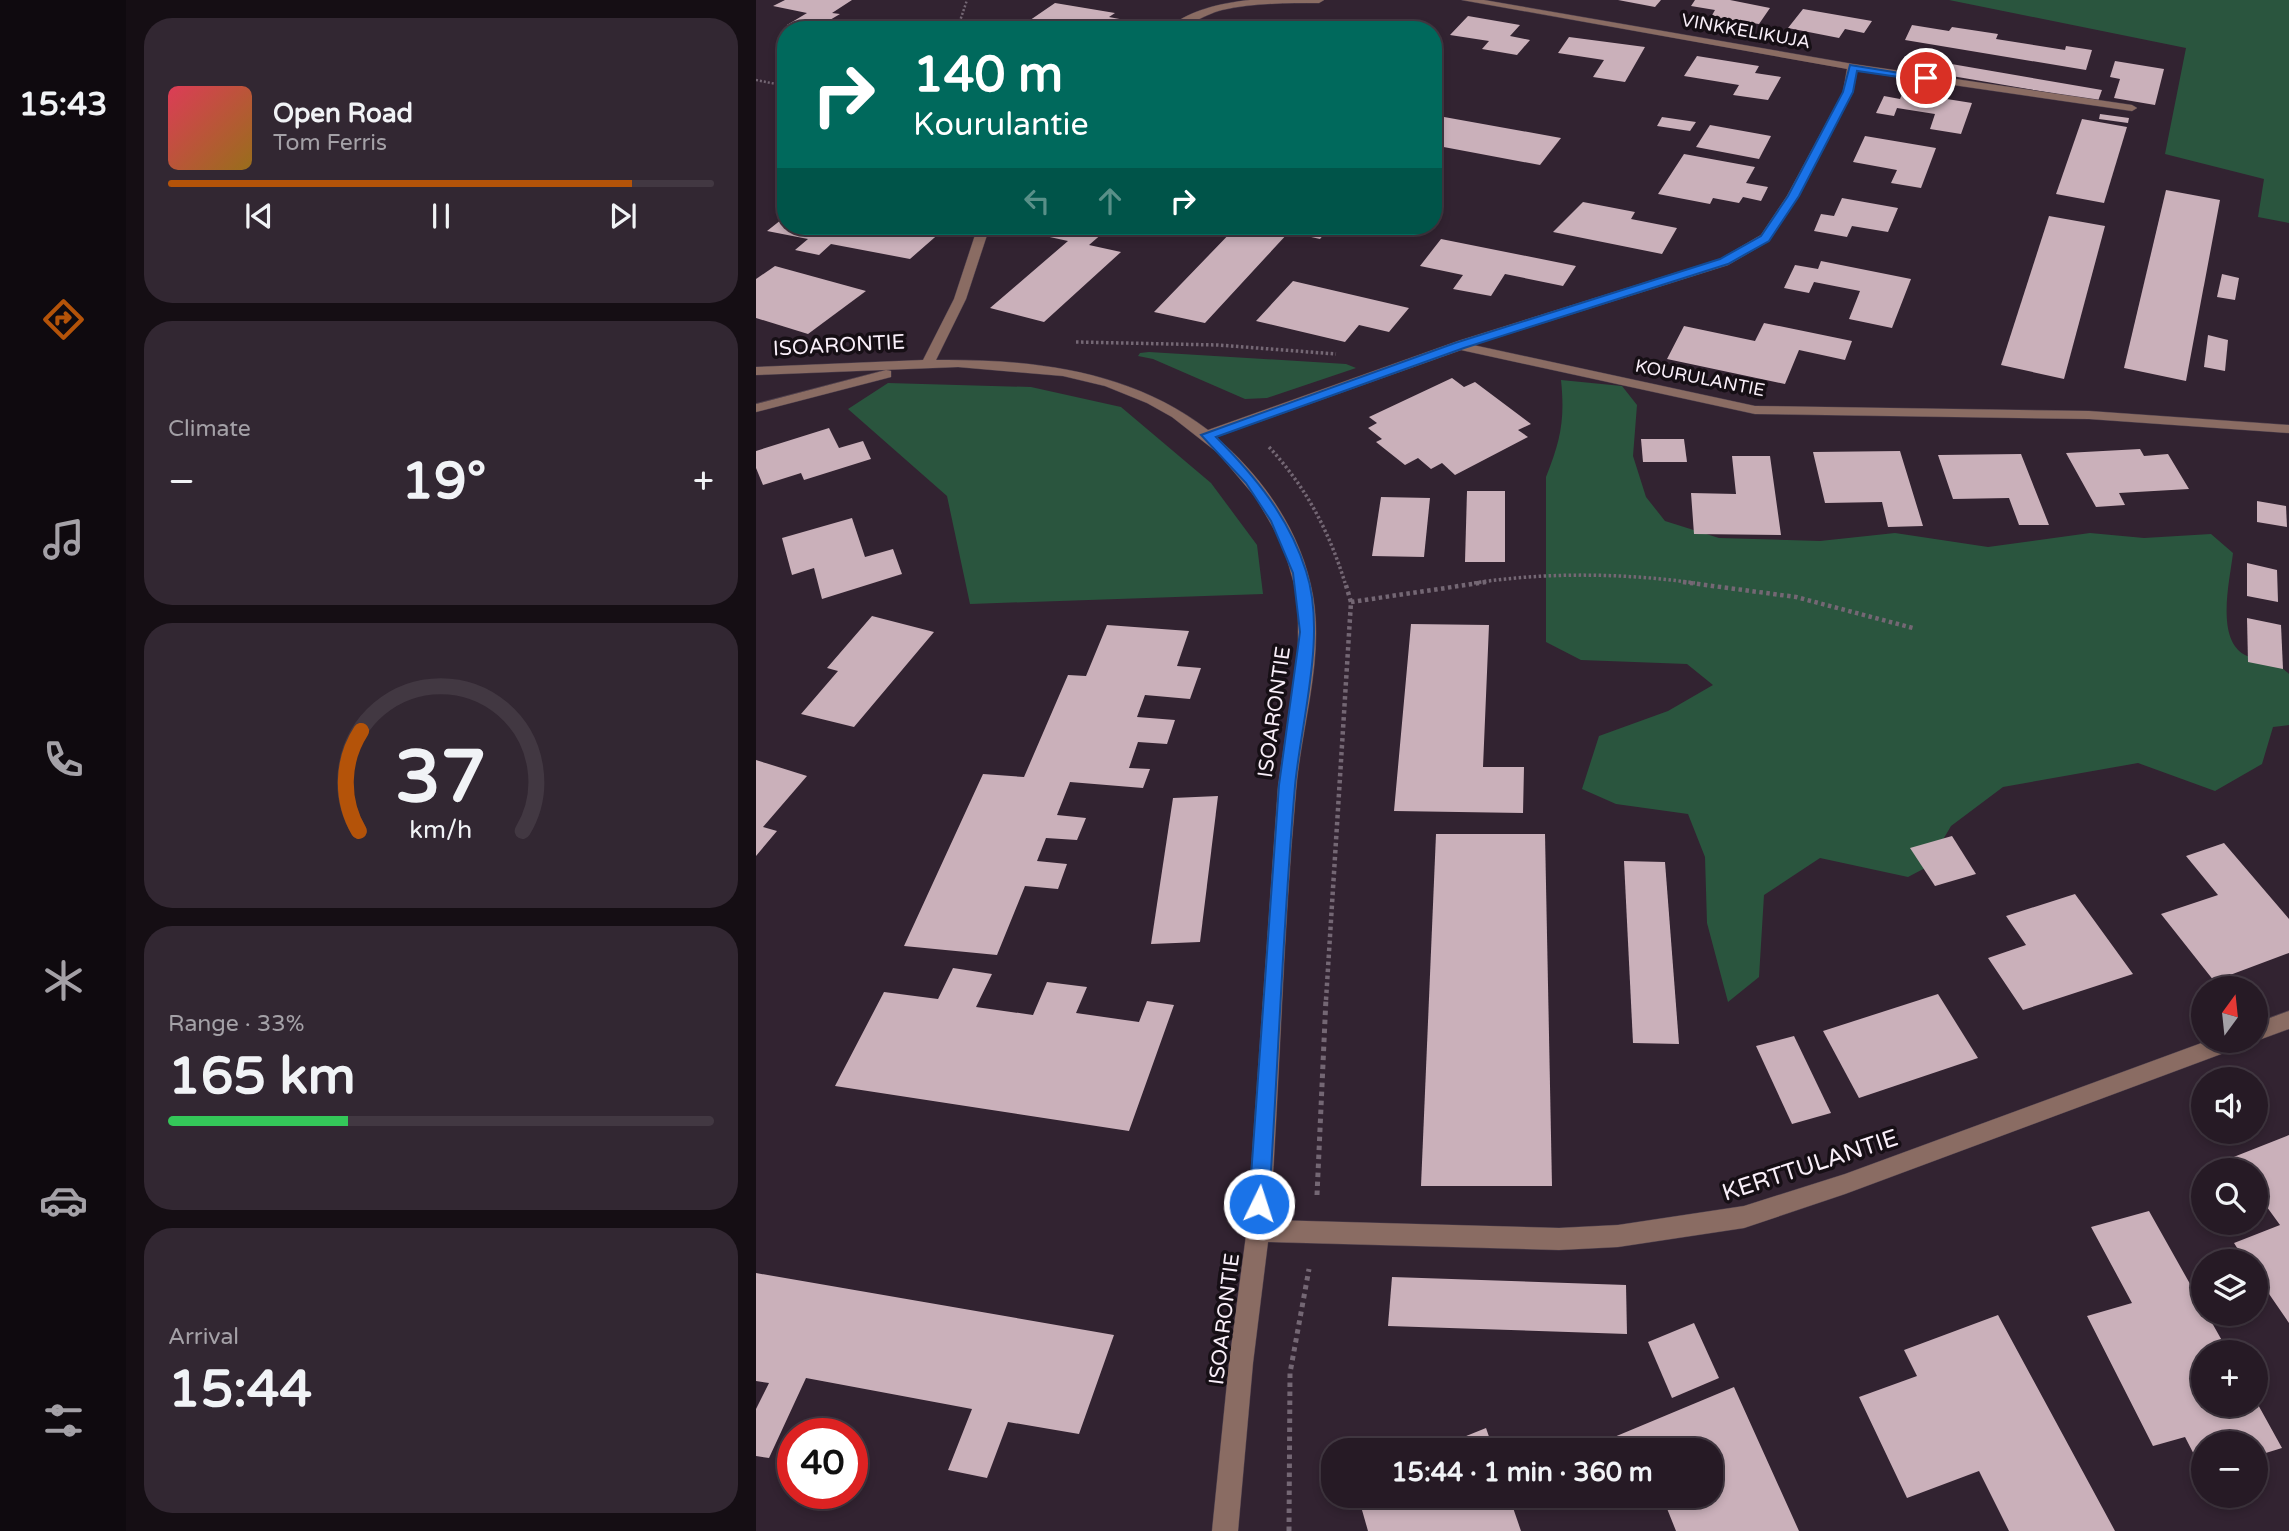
<!DOCTYPE html>
<meta charset="utf-8">
<style>
:root{--surface:#261a25;--page:#322732;--text:#f1f3f6;--muted:#a4a1a7;--line:#423842;--accent:#b45309}
body{margin:0;font-family:"Varela Round",sans-serif;background:var(--page);color:var(--text);height:100vh;display:flex;flex-direction:column;font-size:26px;white-space:nowrap}
*{box-sizing:border-box;margin:0}
p{font-size:23px;color:var(--muted)}
.icon{flex:none;width:38px;height:38px;fill:none;stroke:currentColor;stroke-width:2;stroke-linecap:round;stroke-linejoin:round}
.map{position:relative;flex:1;overflow:hidden}
.side{display:flex;flex-direction:column;gap:18px;padding:18px;background:#150e14;width:630px}
.side>*{flex:none}
.top-card{position:absolute;left:21px;top:21px;width:665px;height:214px;border-radius:28px;box-shadow:0 4px 10px #0003,0 0 0 2px var(--line);background:#00695c;color:#fff;overflow:hidden}
.needle{width:46px;rotate:15deg}
.buttons{position:absolute;left:1435px;top:976px;display:grid;gap:14px}
.buttons a{display:grid;place-items:center;width:77px;height:77px;border-radius:50%;background:var(--surface);box-shadow:0 4px 10px #0003,0 0 0 2px var(--line);font-size:35px}
.speed{position:absolute;left:21px;top:1418px;display:flex;gap:14px;font-size:35px;font-weight:700;text-align:center}
.speed>*{display:grid;place-content:center;width:91px;height:91px;border-radius:50%;background:var(--surface);box-shadow:0 4px 10px #0003,0 0 0 2px var(--line);line-height:1}
.speed .limit{border:10px solid #d22;background:#fff;color:#111}
.pin{position:absolute;display:grid;place-items:center;width:60px;height:60px;color:#fff;margin:-30px;border:4px solid #fff;border-radius:50%;box-shadow:0 2px 7px #0007}
.me{position:absolute;width:77px;margin:-38px;rotate:4deg;stroke-linejoin:round;filter:drop-shadow(0 0 5px #0008)}
.turn{display:flex;align-items:center;gap:24px;height:147px;padding:0 21px;font-size:32px}
.turn .icon{width:91px;height:91px;stroke-width:2.5}
.turn b{display:block;font-size:49px;line-height:60px}
.lanes{display:flex;align-items:center;height:66px;padding:0 21px;background:#0003;justify-content:center;gap:35px;direction:ltr}
.lanes .off{opacity:.35}
.big{font-size:52px;font-weight:800;line-height:1.1}
.side .card{flex:1;display:flex;flex-direction:column;justify-content:center;gap:10px;min-width:0;padding:0 24px;border-radius:28px;background:var(--page)}
.side .dial{align-items:center;gap:0}
.dial svg{height:182px;overflow:visible;fill:none;stroke:var(--line);stroke-width:7;stroke-linecap:round;text-anchor:middle}
.dial text{fill:var(--text);stroke:none}
.song{display:flex;align-items:center;gap:21px}
.cover{width:84px;height:84px;border-radius:10px;background:linear-gradient(135deg,hsl(350 70% 55%),hsl(40 70% 35%))}
.played{height:7px;border-radius:4px;background:linear-gradient(90deg,var(--accent) 85%,var(--line) 85%)}
.keys{display:flex;justify-content:space-around;direction:ltr}
.heat{display:flex;justify-content:space-between;align-items:center;font-size:38px;direction:ltr}
.charge{height:10px;border-radius:5px;background:linear-gradient(90deg,#34c759 33%,var(--line) 0)}
.trip{position:absolute;left:565px;top:1438px;width:402px;height:70px;border-radius:28px;background:var(--surface);box-shadow:0 4px 10px #0003,0 0 0 2px var(--line);font-weight:800;line-height:70px;text-align:center}
main{display:flex;flex:1;min-height:0}
.tabs{display:flex;flex-direction:column;width:126px;justify-content:space-around;align-items:center;background:#0f0a0f;color:var(--muted)}
.tabs .icon{width:49px;height:49px}
.tabs .on{color:var(--accent)}
.tabs b{font-size:32px;color:var(--text)}
.map>svg:first-child{display:block}
.green{fill:#2a553e}
.building{fill:#cab0ba}
.lines{fill:none;stroke-linecap:round;stroke-linejoin:round}
.minor-casing{stroke:#4e404d;stroke-width:1}
.path-far3{stroke:#746774;stroke-width:2.5;stroke-dasharray:2 2;stroke-linecap:butt}
.path-far2{stroke:#746774;stroke-width:3.5;stroke-dasharray:2.5 2.5;stroke-linecap:butt}
.path-far1{stroke:#746774;stroke-width:4.5;stroke-dasharray:3.5 3.5;stroke-linecap:butt}
.path{stroke:#746774;stroke-width:5;stroke-dasharray:4.5 4.5;stroke-linecap:butt}
.minor{fill:#8a6c63;fill-rule:evenodd}
.route{fill:#1a73e8;stroke:#114b97;stroke-width:2}
.labels{text-anchor:middle;stroke-width:7;stroke-linejoin:round;paint-order:stroke}
.far-street-label{font-size:18px;fill:#f9eff9;stroke:#160f15}
.street-label{font-size:21px;fill:#f9eff9;stroke:#160f15}
.near-street-label{font-size:24px;fill:#f9eff9;stroke:#160f15}
</style>
<main>
<nav class="tabs">
<b>15:43</b>
<svg class="icon on" aria-label="directions" viewBox="0 0 24 24"><path d="M12 3l9 9-9 9-9-9zM9 14v-3h6M13 9l2 2-2 2"/></svg>
<svg class="icon" aria-label="music" viewBox="0 0 24 24"><path d="M9 18V5l10-2v13"/><circle cx="6" cy="18" r="3"/><circle cx="16" cy="16" r="3"/></svg>
<svg class="icon" aria-label="phone" viewBox="0 0 24 24"><path d="M5 4h4l2 5-3 2q2 4 5 5l2-3 5 2v4C11 20 4 13 5 4z"/></svg>
<svg class="icon" aria-label="climate" viewBox="0 0 24 24"><path d="M12 3v18M4 7l16 10M4 17L20 7"/></svg>
<svg class="icon" aria-label="car" viewBox="0 0 24 24"><path d="M5 17H2v-5l4-1 3-4h7l3 4 3 1v5h-3M9 17h6M6 11h13"/><circle cx="7" cy="17" r="2"/><circle cx="17" cy="17" r="2"/></svg>
<svg class="icon" aria-label="filters" viewBox="0 0 24 24"><path d="M4 7h16M4 17h16"/><circle cx="9" cy="7" r="2"/><circle cx="15" cy="17" r="2"/></svg>
</nav>
<section class="side">
<div class="card">
<div class="song"><i class="cover"></i><div><b>Open Road</b><p>Tom Ferris</p></div></div>
<div class="played"></div>
<div class="keys"><svg class="icon" aria-label="previous" viewBox="0 0 24 24"><path d="M18 5L8 12l10 7zM5 5v14"/></svg><svg class="icon" aria-label="pause" viewBox="0 0 24 24"><path d="M8 5v14M16 5v14"/></svg><svg class="icon" aria-label="next" viewBox="0 0 24 24"><path d="M6 5l10 7-10 7zM19 5v14"/></svg></div>
</div>
<div class="card"><p>Climate</p>
<div class="heat"><a>−</a><b class="big">19°</b><a>+</a></div>
</div>
<div class="card dial"><svg viewBox="0 0 100 80">
<path d="M14 69A42 42 0 1 1 86 69"/>
<path d="M14 69A42 42 0 0 1 15 25" stroke="#b45309"/>
<text x="50" y="56" font-size="32" font-weight="700">37</text>
<text x="50" y="72" font-size="11">km/h</text>
</svg></div>
<div class="card"><p>Range · 33%</p><b class="big">165 km</b><div class="charge"></div></div>
<div class="card"><p>Arrival</p><b class="big">15:44</b></div>
</section>
<div class="map">
<svg width="1533" height="1531" viewBox="0 0 1533 1531">
<rect width="100%" height="100%" fill="#322331"/>
<g class="green">
<polygon points="1193,0 1533,0 1533,223 1502,217 1508,179 1409,154 1430,48"/>
<polygon points="393,352 590,364 600,368 511,398 489,399 397,359 382,356 384,353"/>
<path d="M805 380 866 386 881 405 877 456 890 497 909 521 963 538 1064 541 1139 533 1232 547 1334 533 1388 538 1455 534 1477 553C1474 580 1459 639 1489 655 1504 663 1521 661 1533 674V725L1517 727 1506 764 1459 791 1382 763 1247 787 1195 826 1171 867 1152 877 1064 858 1008 895 1003 977 972 1002 951 923 949 857 932 814 860 804 826 789 843 736 912 711 957 685 931 664 825 660 790 642V477C805 440 809 419 805 380Z"/>
<polygon points="132,383 275,387 365,407 455,483 501,545 507,594 214,604 191,496 92,409"/>
</g>
<g class="building">
<polygon points="29,0 96,0 76,13 84,14 57,30 31,25 51,13 17,6"/>
<polygon points="862,0 905,0 899,7"/>
<polygon points="939,0 974,0 1014,8 1003,24 955,17 959,10 935,6"/>
<polygon points="299,3 359,13 353,17 374,21 363,30 281,30 264,27"/>
<polygon points="1047,9 1116,21 1108,33 1089,29 1083,38 1032,28"/>
<polygon points="712,16 764,25 754,36 774,40 761,55 726,49 733,41 694,35"/>
<polygon points="584,19 634,28 634,30 573,30"/>
<polygon points="480,22 519,28 519,30 471,30"/>
<polygon points="1156,25 1193,31 1196,27 1242,34 1240,39 1309,50 1310,46 1336,50 1330,70 1149,40"/>
<polygon points="813,37 889,47 869,82 837,77 848,60 802,53"/>
<polygon points="941,56 1003,66 999,73 1025,77 1012,100 977,95 983,85 928,76"/>
<polygon points="1149,56 1346,90 1342,101 1143,67"/>
<polygon points="1359,61 1408,69 1399,105 1358,98 1364,79 1354,77"/>
<polygon points="1147,92 1216,103 1205,134 1174,129 1179,114 1141,108 1138,116 1120,113 1128,96 1144,99"/>
<polygon points="1344,114 1373,118 1372,123 1343,119"/>
<polygon points="677,115 805,138 784,165 677,145"/>
<polygon points="906,117 940,122 934,131 901,126"/>
<polygon points="1326,119 1371,127 1348,203 1300,194"/>
<polygon points="954,125 1015,136 1003,159 940,147"/>
<polygon points="1109,136 1180,148 1165,188 1135,183 1141,170 1097,162"/>
<polygon points="928,154 999,167 990,183 1012,187 1005,201 987,197 983,203 957,198 954,204 902,194"/>
<polygon points="1410,190 1464,200 1430,381 1368,368"/>
<polygon points="1086,198 1142,208 1132,232 1096,226 1091,237 1058,231 1065,214 1078,216"/>
<polygon points="827,202 879,212 875,219 921,228 906,254 797,232"/>
<polygon points="30,216 30,226 157,226 186,231 154,259 75,244 63,255 39,250 52,239 11,231"/>
<polygon points="1293,216 1349,226 1308,379 1245,365"/>
<polygon points="290,226 355,226 333,245 365,252 288,322 234,308 312,241 280,234"/>
<polygon points="481,226 575,226 564,239 533,232 449,323 398,312"/>
<polygon points="685,239 820,266 807,286 749,274 735,296 697,289 707,275 664,266"/>
<polygon points="1065,261 1155,279 1136,328 1093,319 1104,291 1058,282 1053,293 1028,288 1039,265 1062,269"/>
<polygon points="19,266 110,291 52,334 0,318 0,279"/>
<polygon points="1466,274 1483,278 1479,300 1461,297"/>
<polygon points="537,281 653,308 633,332 603,325 589,342 500,321"/>
<polygon points="1008,323 1096,341 1089,360 1043,350 1029,384 911,359 928,326 999,341"/>
<polygon points="1452,335 1472,340 1469,371 1448,367"/>
<polygon points="696,378 708,387 719,382 775,424 762,430 772,437 699,475 686,463 675,469 662,458 649,465 620,442 626,439 612,428 621,423 613,417"/>
<polygon points="73,428 83,448 107,441 115,459 48,480 45,473 7,485 0,468 0,451"/>
<polygon points="885,439 928,439 931,462 887,462"/>
<polygon points="1384,449 1388,456 1412,454 1433,489 1363,493 1369,505 1340,507 1310,453"/>
<polygon points="1144,451 1167,526 1132,527 1126,502 1069,503 1057,452"/>
<polygon points="1265,454 1293,525 1263,525 1253,498 1197,499 1182,455"/>
<polygon points="976,456 1014,456 1025,535 938,534 935,493 980,494"/>
<polygon points="711,491 749,491 749,562 709,562"/>
<polygon points="625,497 674,498 668,557 616,556"/>
<polygon points="1501,501 1530,506 1531,527 1501,522"/>
<polygon points="96,518 109,557 137,549 146,574 66,599 58,568 36,575 26,538"/>
<polygon points="1491,563 1521,570 1522,602 1491,596"/>
<polygon points="116,616 178,632 98,727 45,714 82,671 71,668"/>
<polygon points="1491,618 1525,625 1527,669 1492,662"/>
<polygon points="655,624 733,625 727,767 768,767 767,813 638,811"/>
<polygon points="351,625 433,631 421,666 445,668 434,699 389,695 381,717 419,720 411,744 382,742 373,768 394,769 387,788 314,782 301,815 330,818 321,840 290,838 281,861 311,864 302,889 269,886 241,955 148,946 227,774 268,777 312,675 330,676"/>
<polygon points="0,760 51,776 7,827 21,831 0,856"/>
<polygon points="462,796 444,942 395,944 417,798"/>
<polygon points="680,834 789,834 796,1186 665,1186"/>
<polygon points="1196,836 1220,874 1179,886 1154,848"/>
<polygon points="1468,843 1533,919 1533,953 1458,981 1405,914 1462,895 1430,856"/>
<polygon points="868,861 909,862 923,1044 877,1043"/>
<polygon points="1319,894 1377,974 1267,1010 1232,958 1270,945 1250,916"/>
<polygon points="197,968 236,974 220,1007 277,1015 291,982 331,987 320,1013 383,1022 391,1001 418,1005 373,1131 79,1086 128,992 182,999"/>
<polygon points="1182,994 1222,1058 1103,1098 1067,1031"/>
<polygon points="1038,1036 1075,1113 1036,1124 1000,1046"/>
<polygon points="1533,1135 1533,1323 1500,1275 1500,1262 1490,1262 1478,1243 1524,1225 1500,1192 1500,1171 1485,1171 1475,1158"/>
<polygon points="1393,1211 1447,1307 1447,1314 1451,1314 1473,1353 1447,1353 1447,1405 1500,1405 1500,1401 1526,1448 1500,1456 1500,1444 1447,1444 1447,1472 1429,1437 1397,1446 1331,1316 1376,1303 1335,1227"/>
<polygon points="0,1273 358,1335 323,1434 252,1422 231,1478 192,1470 216,1409 50,1378 13,1458 0,1456 0,1409 13,1383 0,1381"/>
<polygon points="636,1277 870,1285 871,1334 632,1326"/>
<polygon points="1242,1315 1359,1531 1253,1531 1223,1471 1151,1498 1103,1397 1161,1376 1148,1350"/>
<polygon points="938,1323 963,1378 916,1398 892,1342"/>
<polygon points="978,1387 1043,1531 920,1531 906,1496 956,1496 956,1451 841,1451 839,1445"/>
<polygon points="730,1428 738,1451 673,1451"/>
<polygon points="602,1496 753,1496 765,1531 612,1531"/>
<polygon points="859,1496 888,1496 863,1507"/>
</g>
<g class="lines">
<defs>
<g id="minor">
<path d="M494 0H568L563 3C531 3 497 3 466 10 446 15 429 30 410 30 432 10 465 3 494 0Z"/>
<path d="M706 0H728L1097 64 1376 105 1381 108 1376 111 1101 71 1097 92 1043 196 1013 241 972 265 717 345 999 406 1333 411 1533 425V433L1333 419 999 414 705 350 460 437C508 478 546 533 557 596 568 661 545 727 540 791 527 934 524 1077 514 1220L803 1228 862 1225 988 1206 1089 1174 1451 1041H1487L1484 1047 1089 1194 988 1228 862 1247 803 1250 512 1242 497 1363 482 1531H456L473 1363 491 1228 522 787 542 652V598L527 545 500 498 462 453 416 417 391 403 349 386 307 376 202 367 0 375V367L167 360 198 299 222 226H234L210 299 180 360C276 359 374 370 452 430L702 341 964 259 1005 235 1031 196 1087 92 1091 69Z"/>
<polygon points="130,370 135,371 135,377 0,412 0,404"/>
<polygon points="1533,1011 1533,1029 1500,1041 1500,1023"/>
</g>
</defs>
<use href="#minor" class="minor-casing"/>
<g class="path-far3">
<polyline points="201,30 211,0"/>
<polyline points="0,80 30,86"/>
</g>
<g class="path-far2">
<polyline points="320,342 462,345 580,354"/>
<path d="M513 447C550 487 573 531 589 583"/>
<path d="M718 583C790 572 867 573 939 583"/>
</g>
<g class="path-far1">
<polyline points="927,582 1040,597 1157,628"/>
<polyline points="595,602 730,582"/>
<polyline points="570,1000 595,602 589,582"/>
</g>
<g class="path">
<polyline points="561,1195 570,998"/>
<polyline points="533,1531 534,1373 553,1269"/>
</g>
<use href="#minor" class="minor"/>
</g>
<path class="route" d="M1094 65 1175 78 1170 81 1101 71 1097 92 1043 196 1013 241 972 264 708 348 460 437C499 476 533 517 550 571 571 634 545 721 539 786 527 925 522 1065 513 1204L510 1211 503 1214 496 1211 493 1204 523 785 544 632 537 573 515 521 490 483 445 435 699 343 964 259 1005 236 1032 196 1087 92Z"/>
<g class="labels">
<g class="far-street-label">
<text transform="translate(990 31) rotate(10)" y="6">VINKKELIKUJA</text>
<text transform="translate(944 378) rotate(11)" y="6">KOURULANTIE</text>
</g>
<g class="street-label">
<text transform="translate(83 345) rotate(-3)" y="7">ISOARONTIE</text>
<text transform="translate(518 712) rotate(-82)" y="7">ISOARONTIE</text>
<text transform="translate(468 1319) rotate(-83)" y="7">ISOARONTIE</text>
</g>
<g class="near-street-label">
<text transform="translate(1054 1165) rotate(-18)" y="8">KERTTULANTIE</text>
</g>
</g>
</svg>
<div class="buttons">
<a><svg class="needle" viewBox="-14 -14 28 28"><path d="M0-13l5 13h-10z" fill="#e53935"/><path d="M0 13l5-13h-10z" fill="#a4a1a7"/></svg></a>
<a><svg class="icon" aria-label="sound" viewBox="0 0 24 24"><path d="M4 9h4l5-4v14l-5-4H4zM17 9q2 3 0 6"/></svg></a>
<a><svg class="icon" aria-label="search" viewBox="0 0 24 24"><circle cx="10" cy="10" r="6"/><path d="M15 15l6 6"/></svg></a>
<a><svg class="icon" aria-label="layers" viewBox="0 0 24 24"><path d="M12 4l9 5-9 5-9-5zM3 14l9 5 9-5"/></svg></a>
<a>+</a>
<a>−</a>
</div>
<div class="speed"><div class="limit">40</div></div>
<div class="pin" style="left:1170px;top:78px;background:#d93025"><svg class="icon" aria-label="arrive" viewBox="0 0 24 24"><path d="M6 21V4h12l-3 4 3 4H6"/></svg></div>
<svg class="me" style="left:503px;top:1204px" viewBox="-20 -20 40 40"><circle r="17" fill="#1a73e8" stroke="#fff" stroke-width="3"/><path d="M0-11L8 9 0 5-8 9z" fill="#fff"/></svg>
<div class="trip">15:44 · 1 min · 360 m</div>
<div class="top-card">
<div class="turn"><svg class="icon" aria-label="right" viewBox="0 0 24 24"><path d="M7 20v-9h11M14 6l5 5-5 5"/></svg><div><b>140 m</b>Kourulantie</div></div>
<div class="lanes"><svg class="icon off" aria-label="left" viewBox="0 0 24 24"><path d="M17 20v-9H6M10 6l-5 5 5 5"/></svg><svg class="icon off" aria-label="ahead" viewBox="0 0 24 24"><path d="M12 20V5M6 11l6-6 6 6"/></svg><svg class="icon" aria-label="right" viewBox="0 0 24 24"><path d="M7 20v-9h11M14 6l5 5-5 5"/></svg></div>
</div>
</div>
</main>
